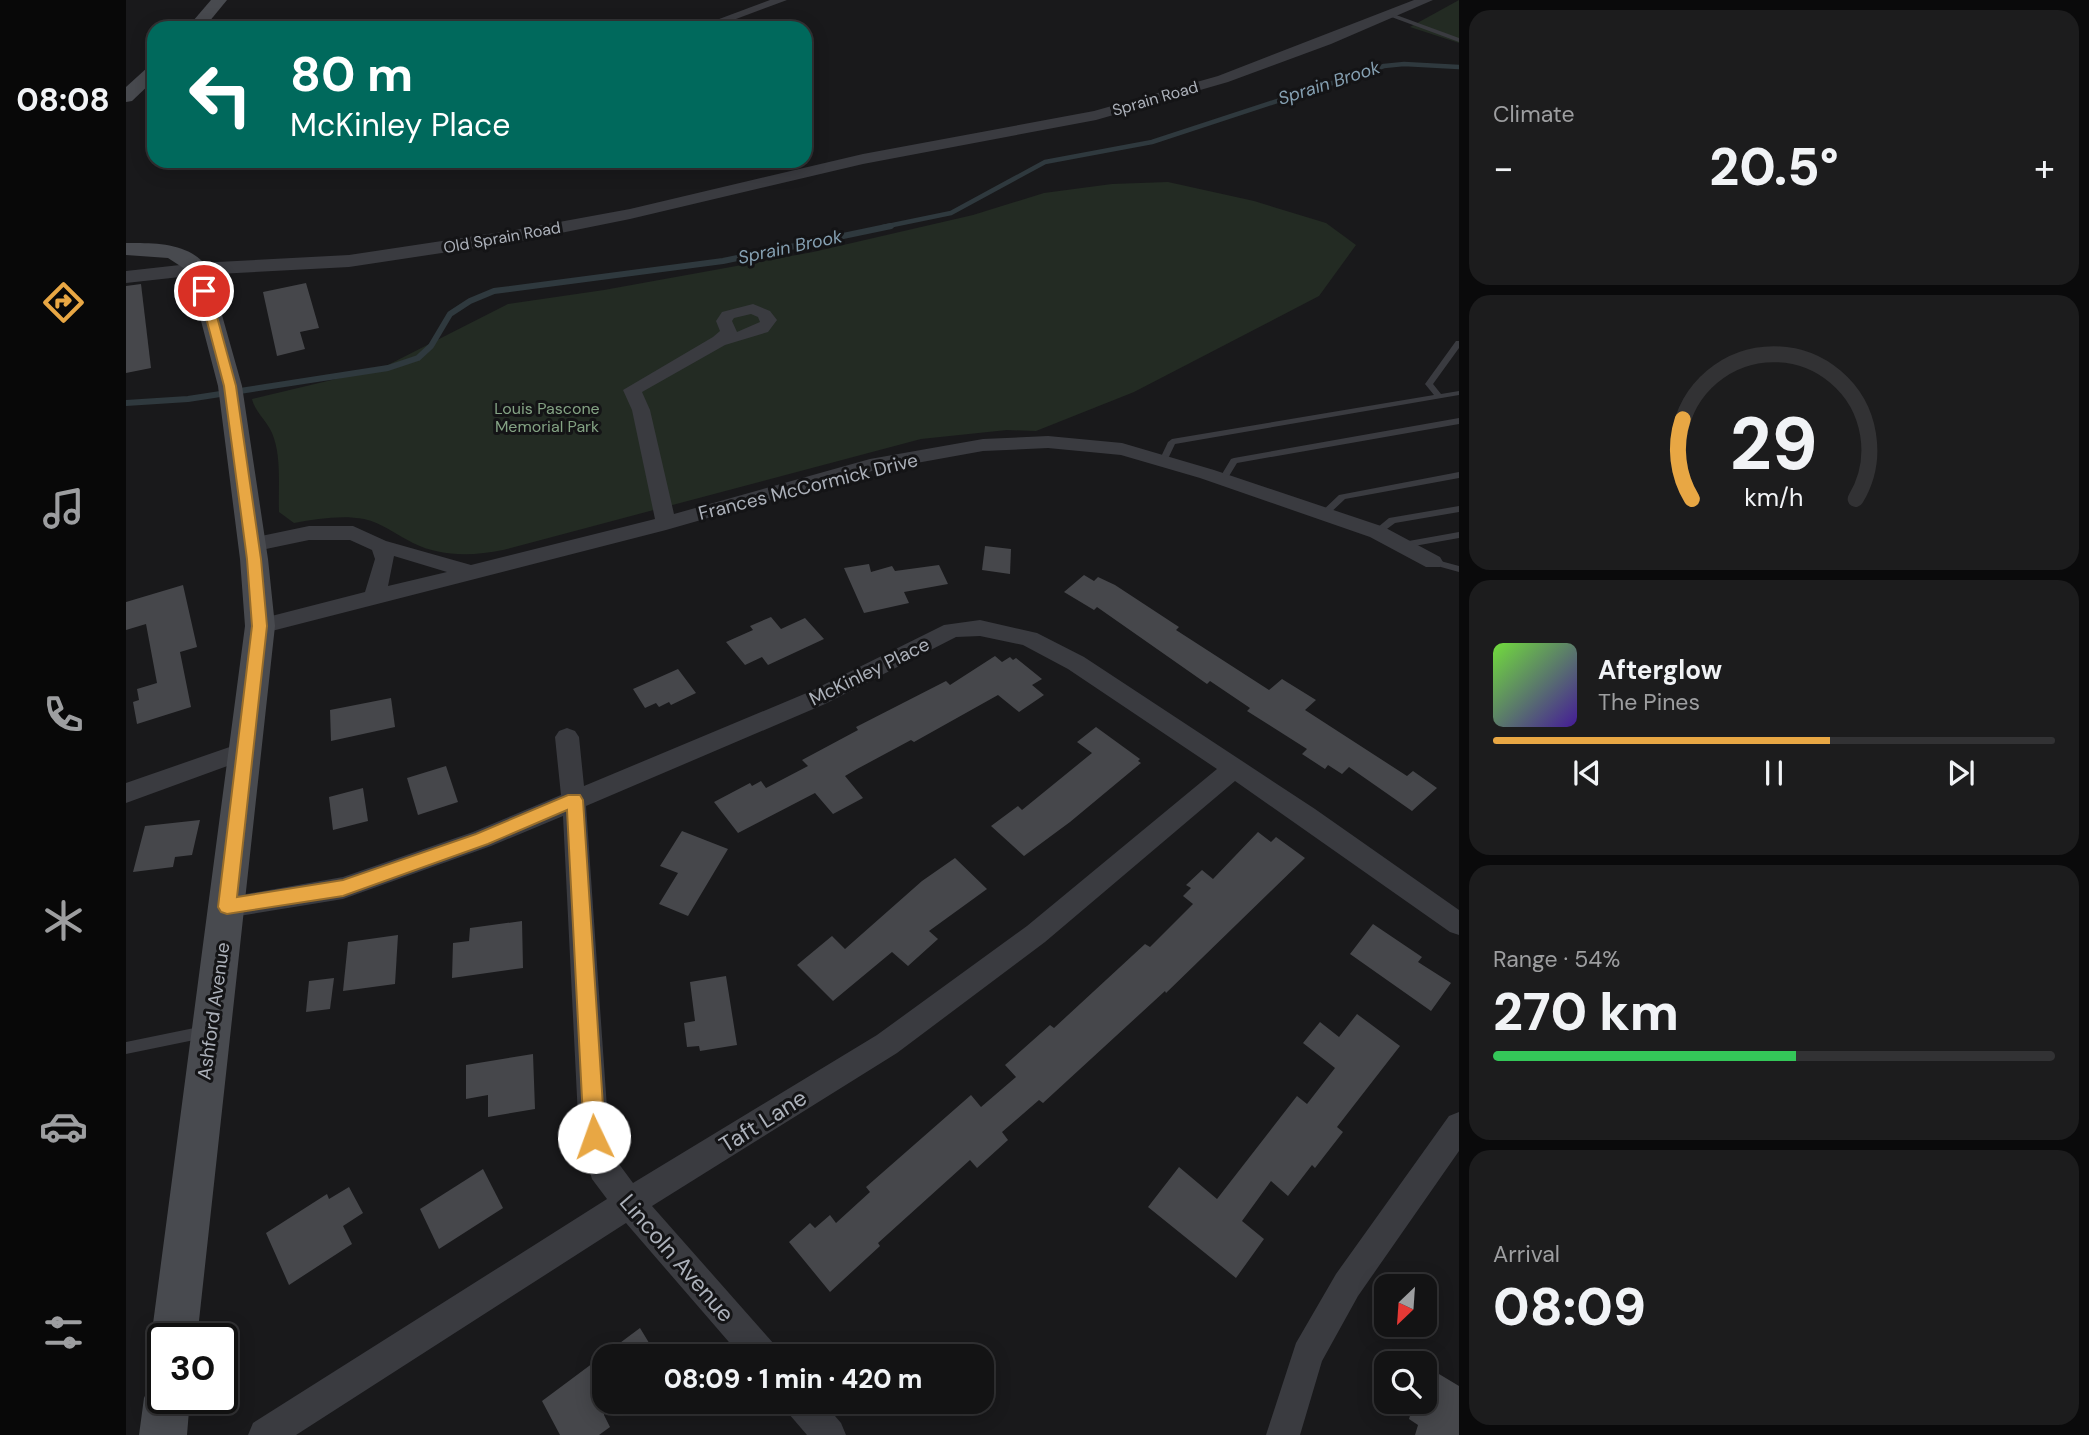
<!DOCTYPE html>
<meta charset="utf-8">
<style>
:root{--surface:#131314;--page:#1c1c1d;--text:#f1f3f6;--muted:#9d9ea0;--line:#323234;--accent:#e8a744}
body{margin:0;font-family:"DM Sans",sans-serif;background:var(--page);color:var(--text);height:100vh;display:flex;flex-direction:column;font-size:26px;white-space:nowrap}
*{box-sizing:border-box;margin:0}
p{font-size:23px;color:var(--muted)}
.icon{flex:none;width:38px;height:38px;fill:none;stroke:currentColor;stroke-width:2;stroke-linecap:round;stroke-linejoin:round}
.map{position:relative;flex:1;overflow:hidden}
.details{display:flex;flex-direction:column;gap:10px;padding:10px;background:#0a0a0b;width:630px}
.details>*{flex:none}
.top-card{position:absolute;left:21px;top:21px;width:665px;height:147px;border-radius:21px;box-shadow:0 4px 18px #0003,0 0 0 2px var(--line);background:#00695c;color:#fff;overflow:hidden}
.needle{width:46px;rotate:205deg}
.tools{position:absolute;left:1248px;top:1274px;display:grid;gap:14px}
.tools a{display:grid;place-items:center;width:63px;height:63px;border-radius:14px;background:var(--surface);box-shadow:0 4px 18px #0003,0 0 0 2px var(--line);font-size:35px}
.speed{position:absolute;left:21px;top:1323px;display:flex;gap:14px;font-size:35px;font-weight:700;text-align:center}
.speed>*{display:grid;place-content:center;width:91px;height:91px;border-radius:50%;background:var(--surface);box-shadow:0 4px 18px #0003,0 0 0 2px var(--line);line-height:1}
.speed .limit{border:4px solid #111;border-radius:10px;background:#fff;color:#111}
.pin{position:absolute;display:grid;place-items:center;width:60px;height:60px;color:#fff;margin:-30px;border:4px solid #fff;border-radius:50%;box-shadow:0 2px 7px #0007}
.me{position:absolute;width:77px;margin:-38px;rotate:357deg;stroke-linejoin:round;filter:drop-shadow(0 0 5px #0008)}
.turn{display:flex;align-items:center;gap:24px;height:147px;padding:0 28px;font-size:32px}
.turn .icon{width:91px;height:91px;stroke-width:2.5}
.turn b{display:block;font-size:49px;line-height:60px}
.big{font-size:52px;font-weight:800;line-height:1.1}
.details .widget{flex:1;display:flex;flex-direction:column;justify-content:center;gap:10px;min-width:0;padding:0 24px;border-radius:21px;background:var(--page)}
.details .dial{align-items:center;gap:0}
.dial svg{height:182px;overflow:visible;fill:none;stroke:var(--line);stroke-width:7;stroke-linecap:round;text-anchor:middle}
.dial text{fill:var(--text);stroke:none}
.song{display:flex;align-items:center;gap:21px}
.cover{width:84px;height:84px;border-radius:10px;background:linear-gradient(135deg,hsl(100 70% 55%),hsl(260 70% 35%))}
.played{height:7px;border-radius:4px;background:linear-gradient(90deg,var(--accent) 60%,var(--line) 60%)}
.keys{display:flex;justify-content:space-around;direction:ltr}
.heat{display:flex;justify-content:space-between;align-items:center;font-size:38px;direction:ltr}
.charge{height:10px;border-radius:5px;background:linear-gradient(90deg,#34c759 54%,var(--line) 0)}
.trip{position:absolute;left:466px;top:1344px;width:402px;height:70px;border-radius:21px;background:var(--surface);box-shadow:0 4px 18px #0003,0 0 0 2px var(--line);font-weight:800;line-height:70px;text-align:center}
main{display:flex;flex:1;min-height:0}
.dock{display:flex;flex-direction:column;width:126px;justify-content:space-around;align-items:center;background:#080808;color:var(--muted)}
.dock .icon{width:49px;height:49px}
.dock .current{color:var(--accent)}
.dock b{font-size:32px;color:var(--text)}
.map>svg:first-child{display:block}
.green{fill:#232b23}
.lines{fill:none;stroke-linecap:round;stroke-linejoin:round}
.stream-far1{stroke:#2f393e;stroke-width:4.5}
.stream{stroke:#2f393e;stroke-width:6}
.building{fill:#46474b}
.service{fill:#3a3b40;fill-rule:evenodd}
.minor{fill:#3a3b40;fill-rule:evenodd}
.tertiary{fill:#3a3b40;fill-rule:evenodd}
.secondary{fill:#484a4f;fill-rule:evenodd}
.route{fill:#e8a744;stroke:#976d2c;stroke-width:2}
.labels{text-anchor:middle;stroke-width:6;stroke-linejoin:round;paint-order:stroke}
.far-street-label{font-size:16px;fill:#acb1ba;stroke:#141416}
.far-park-label{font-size:16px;fill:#84a384;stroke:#141416}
.far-water-label{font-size:18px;font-style:italic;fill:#85a0b2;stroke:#141416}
.street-label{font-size:19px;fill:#acb1ba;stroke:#141416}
.near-street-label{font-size:23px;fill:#acb1ba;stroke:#141416}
</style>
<main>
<nav class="dock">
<b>08:08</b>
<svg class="icon current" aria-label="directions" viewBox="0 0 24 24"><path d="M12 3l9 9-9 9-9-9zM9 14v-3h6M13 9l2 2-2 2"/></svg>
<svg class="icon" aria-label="music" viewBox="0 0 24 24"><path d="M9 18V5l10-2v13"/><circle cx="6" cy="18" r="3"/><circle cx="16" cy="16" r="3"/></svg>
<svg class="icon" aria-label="phone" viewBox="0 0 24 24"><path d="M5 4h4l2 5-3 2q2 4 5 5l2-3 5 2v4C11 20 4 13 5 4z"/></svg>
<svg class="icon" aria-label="climate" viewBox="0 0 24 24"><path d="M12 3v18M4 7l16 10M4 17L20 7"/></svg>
<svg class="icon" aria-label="car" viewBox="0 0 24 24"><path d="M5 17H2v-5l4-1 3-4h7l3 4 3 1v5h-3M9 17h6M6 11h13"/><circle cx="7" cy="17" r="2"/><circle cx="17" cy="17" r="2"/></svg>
<svg class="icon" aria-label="filters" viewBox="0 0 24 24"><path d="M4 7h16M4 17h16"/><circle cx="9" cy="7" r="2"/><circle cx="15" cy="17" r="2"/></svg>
</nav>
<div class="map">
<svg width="1333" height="1435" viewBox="0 0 1333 1435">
<rect width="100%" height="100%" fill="#19191b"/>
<g class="green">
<polygon points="1333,0 1333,43 1284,27"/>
<path d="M1042 182 1128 201 1200 223 1230 245 1193 296 1008 392 910 431 881 430 795 439 377 550C347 556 315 557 287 543 271 535 256 523 238 519 215 515 191 519 168 523L153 512C152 486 156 457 146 433 141 421 129 412 126 399L256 368 382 304 478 290 687 252 847 215 918 193 986 184Z"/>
</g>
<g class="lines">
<polyline class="stream-far1" points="757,227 825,213 919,162 1026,142 1258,66 1278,64 1333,67"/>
<polyline class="stream" points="0,403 62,399 262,368 292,358 305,346 324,314 344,301 368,291 597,261 765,226"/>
</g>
<g class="building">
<polygon points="180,283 193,328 174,332 179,349 151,356 137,292"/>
<polygon points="15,284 25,368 0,373 0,286"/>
<polygon points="859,546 885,549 884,574 856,570"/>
<polygon points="743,564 745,572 766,566 769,571 813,565 822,584 778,592 783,603 738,613 718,568"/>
<polygon points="958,575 968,581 972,577 989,585 1053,627 1050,630 1143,690 1156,679 1190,700 1179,710 1281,776 1287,771 1311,788 1286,811 1223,767 1216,774 1202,765 1199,769 1176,754 1181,749 1121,711 1124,708 1084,681 1081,684 971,607 968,610 938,592"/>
<polygon points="57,585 71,647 54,652 65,707 11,724 7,702 13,700 11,689 31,683 20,624 0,630 0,602"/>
<polygon points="645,617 655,629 679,618 698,639 642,665 636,657 619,665 600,642 627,630 624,626"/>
<polygon points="869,656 876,662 884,657 887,660 890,658 916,679 906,685 918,695 893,712 872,695 788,742 785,740 731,769 719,776 737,798 707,814 689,793 612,833 588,802 624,783 626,786 635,781 640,788 682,766 676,760 732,730 730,727 820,681 824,685"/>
<polygon points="552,669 570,693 545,705 543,702 533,707 530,703 519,708 507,689"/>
<polygon points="265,698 269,727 205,741 204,710"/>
<polygon points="970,727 1014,759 1012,761 1015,763 944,822 898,856 865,826 892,806 896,810 966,753 951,742"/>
<polygon points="320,766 332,802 292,815 281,778"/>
<polygon points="237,788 242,821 207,830 203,797"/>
<polygon points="74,820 66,855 49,857 47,867 7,872 19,826"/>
<polygon points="556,831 602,849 562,916 533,904 552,873 534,866"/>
<polygon points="1132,832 1145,842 1150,837 1179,858 1040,993 1039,991 917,1103 913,1100 876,1132 882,1140 851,1168 844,1160 752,1243 754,1246 704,1292 663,1242 684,1223 689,1228 704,1215 710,1223 744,1192 740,1187 845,1095 855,1107 890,1077 879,1065 924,1025 928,1028 1019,944 1024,947 1067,904 1057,896 1065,888 1060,885 1076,870 1087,879"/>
<polygon points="829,858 861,889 803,931 812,939 782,966 766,952 707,1001 671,965 706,936 719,949 796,881"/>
<polygon points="396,921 397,968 326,978 327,943 343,941 344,928"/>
<polygon points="1247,924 1296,957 1292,962 1325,983 1305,1011 1224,954"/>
<polygon points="272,935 269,984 217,991 222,942"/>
<polygon points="600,976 611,1045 574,1051 573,1046 561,1047 558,1023 569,1021 564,982"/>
<polygon points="208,978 204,1009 180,1012 183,981"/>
<polygon points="1231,1014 1274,1046 1211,1127 1217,1132 1189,1168 1186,1165 1162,1196 1145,1181 1116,1221 1138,1239 1110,1278 1022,1207 1053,1167 1091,1199 1171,1096 1181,1104 1209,1068 1177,1043 1194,1022 1213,1037"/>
<polygon points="407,1054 409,1109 362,1117 362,1095 340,1099 340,1065"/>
<polygon points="357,1169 377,1208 313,1249 294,1209"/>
<polygon points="223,1187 237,1213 217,1226 226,1244 163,1285 140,1233 201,1194 203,1199"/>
<polygon points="514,1328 531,1356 478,1356 478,1415 484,1427 473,1435 434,1435 416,1401"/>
<polygon points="1298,1365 1333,1386 1333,1435 1289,1435 1292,1425 1283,1419 1288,1402 1298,1402"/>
</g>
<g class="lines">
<g class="service">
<polygon points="1262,12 1333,38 1333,42 1260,15"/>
<polygon points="1330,341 1333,341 1333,348 1307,384 1315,394 1333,391 1333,395 1049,444 1040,463 1037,464 1033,461 1042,442 1046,439 1308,395 1299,384"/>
<polygon points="1333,418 1333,424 1111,463 1100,481 1097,482 1093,479 1105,459 1108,458"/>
<polygon points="1333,472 1333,478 1219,499 1201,516 1195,516 1193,514 1213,495"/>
<polygon points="1333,506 1333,512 1269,523 1254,534 1248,534 1246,532 1263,518"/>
<polygon points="1333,532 1333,538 1277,548 1272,545 1277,542"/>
<polygon points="1307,559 1333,566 1333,572 1304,564 1302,562 1304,560"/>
<polygon points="78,1026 83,1028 84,1032 83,1036 78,1038 0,1054 0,1042"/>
</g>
<g class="minor">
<polygon points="644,0 661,0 586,28 569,28"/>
<path d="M627 304 644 311 651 320 642 332 599 345 516 392 524 410 548 514 744 459 857 439 922 436 996 443 1088 470 1258 527 1314 557 1317 562 1314 567H1300L1244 537 1074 478 995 455 922 448 857 451 746 471 540 530 134 634 126 631 123 626 126 621 239 592 249 559 246 550 224 540H183L125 552 118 550 115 545 118 540 125 538 183 526H227L260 541 345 565 529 519 506 410 497 390 587 337 594 331 590 321 596 312ZM625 314 632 317 634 322 611 332 606 321 608 318ZM268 556 321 572 262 586Z"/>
<path d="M854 620 911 633 958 657 1189 809 1333 910V935L1324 932 1109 781 919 942 771 1053 526 1206 648 1344 652 1356H615L500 1223 170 1435H122L127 1423 481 1199 466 1179 453 1137 437 816 365 846 217 899 101 918 92 915 88 907 92 899 217 877 347 832 435 795 429 737 433 731 441 728 449 731 453 737 458 786 683 692 818 625ZM854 636 897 645 942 669 1091 769 901 926 751 1035 507 1183 490 1160 483 1137 460 806 699 704 830 637Z"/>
<polygon points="118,742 126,745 130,751 126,757 0,803 0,783"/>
<polygon points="1333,1112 1333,1151 1232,1296 1196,1361 1174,1435 1140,1435 1170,1343 1210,1274 1323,1116"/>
<polygon points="658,1402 697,1402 715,1423 720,1435 681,1435 663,1414"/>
</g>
<polygon class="tertiary" points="1288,0 1307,0 1205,44 1102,82 970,120 737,164 504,219 395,241 223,267 72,275 0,283 0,271 72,263 223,255 395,229 504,209 737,154 968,111 1092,76"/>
<g class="secondary">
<polygon points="85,0 101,0 78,28 61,28"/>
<polygon points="28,66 28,80 6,101 0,102 0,87 22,67"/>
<path d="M0 243C29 243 64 242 83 269L116 386 142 559 149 626 71 1339H37V1357L32 1355 25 1339 119 626 114 559 92 386 62 271 42 258 0 255Z"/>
<polygon points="37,1377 37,1398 64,1398 61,1435 13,1435 18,1398 25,1382"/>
</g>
</g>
<polygon class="route" points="78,288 84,291 110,386 135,559 141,626 111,897 217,880 350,834 442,795 454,795 457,800 479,1137 476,1145 468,1148 461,1145 458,1137 441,810 362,844 217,896 101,914 95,912 92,907 126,626 121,559 98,386 73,291"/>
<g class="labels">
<g class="far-street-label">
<text transform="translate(1029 98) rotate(-16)" y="6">Sprain Road</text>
<text transform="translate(376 237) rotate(-10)" y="6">Old Sprain Road</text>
</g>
<g class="far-park-label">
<text x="421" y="414">Louis Pascone<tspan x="421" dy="18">Memorial Park</tspan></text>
</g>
<g class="far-water-label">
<text transform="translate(1203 83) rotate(-18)" y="6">Sprain Brook</text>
<text transform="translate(664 247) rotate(-12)" y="6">Sprain Brook</text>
</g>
<g class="street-label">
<text transform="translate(682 486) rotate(-14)" y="7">Frances McCormick Drive</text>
<text transform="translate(743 671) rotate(-26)" y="7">McKinley Place</text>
<text transform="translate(87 1011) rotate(-82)" y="7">Ashford Avenue</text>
</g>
<g class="near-street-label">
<text transform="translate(637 1121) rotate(-32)" y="8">Taft Lane</text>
<text transform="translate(551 1258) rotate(49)" y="8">Lincoln Avenue</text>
</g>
</g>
</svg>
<div class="tools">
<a><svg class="needle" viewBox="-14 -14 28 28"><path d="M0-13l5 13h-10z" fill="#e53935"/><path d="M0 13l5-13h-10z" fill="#9d9ea0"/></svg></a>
<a><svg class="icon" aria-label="search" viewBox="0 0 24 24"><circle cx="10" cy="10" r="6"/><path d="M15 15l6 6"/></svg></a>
</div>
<div class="speed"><div class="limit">30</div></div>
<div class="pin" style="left:78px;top:291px;background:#d93025"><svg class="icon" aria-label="arrive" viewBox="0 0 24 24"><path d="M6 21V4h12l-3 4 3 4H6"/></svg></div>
<svg class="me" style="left:468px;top:1137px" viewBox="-20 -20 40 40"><circle r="19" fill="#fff"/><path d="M0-13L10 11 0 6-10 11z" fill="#e8a744"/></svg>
<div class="trip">08:09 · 1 min · 420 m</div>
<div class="top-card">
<div class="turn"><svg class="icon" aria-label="left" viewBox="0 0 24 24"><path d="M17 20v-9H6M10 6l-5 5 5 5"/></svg><div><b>80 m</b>McKinley Place</div></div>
</div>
</div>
<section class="details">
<div class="widget"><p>Climate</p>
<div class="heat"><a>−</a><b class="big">20.5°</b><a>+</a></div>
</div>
<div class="widget dial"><svg viewBox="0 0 100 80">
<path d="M14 69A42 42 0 1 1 86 69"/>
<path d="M14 69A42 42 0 0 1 10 34" stroke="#e8a744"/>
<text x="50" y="56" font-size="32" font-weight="700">29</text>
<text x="50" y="72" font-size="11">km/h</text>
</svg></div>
<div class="widget">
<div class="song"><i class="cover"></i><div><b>Afterglow</b><p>The Pines</p></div></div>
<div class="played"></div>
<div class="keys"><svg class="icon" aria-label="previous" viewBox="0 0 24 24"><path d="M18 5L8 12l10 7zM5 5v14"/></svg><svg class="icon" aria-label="pause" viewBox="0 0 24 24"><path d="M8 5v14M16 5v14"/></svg><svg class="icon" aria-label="next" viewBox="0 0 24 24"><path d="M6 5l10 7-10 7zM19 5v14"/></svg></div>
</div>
<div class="widget"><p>Range · 54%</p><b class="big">270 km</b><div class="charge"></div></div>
<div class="widget"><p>Arrival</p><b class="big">08:09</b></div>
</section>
</main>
